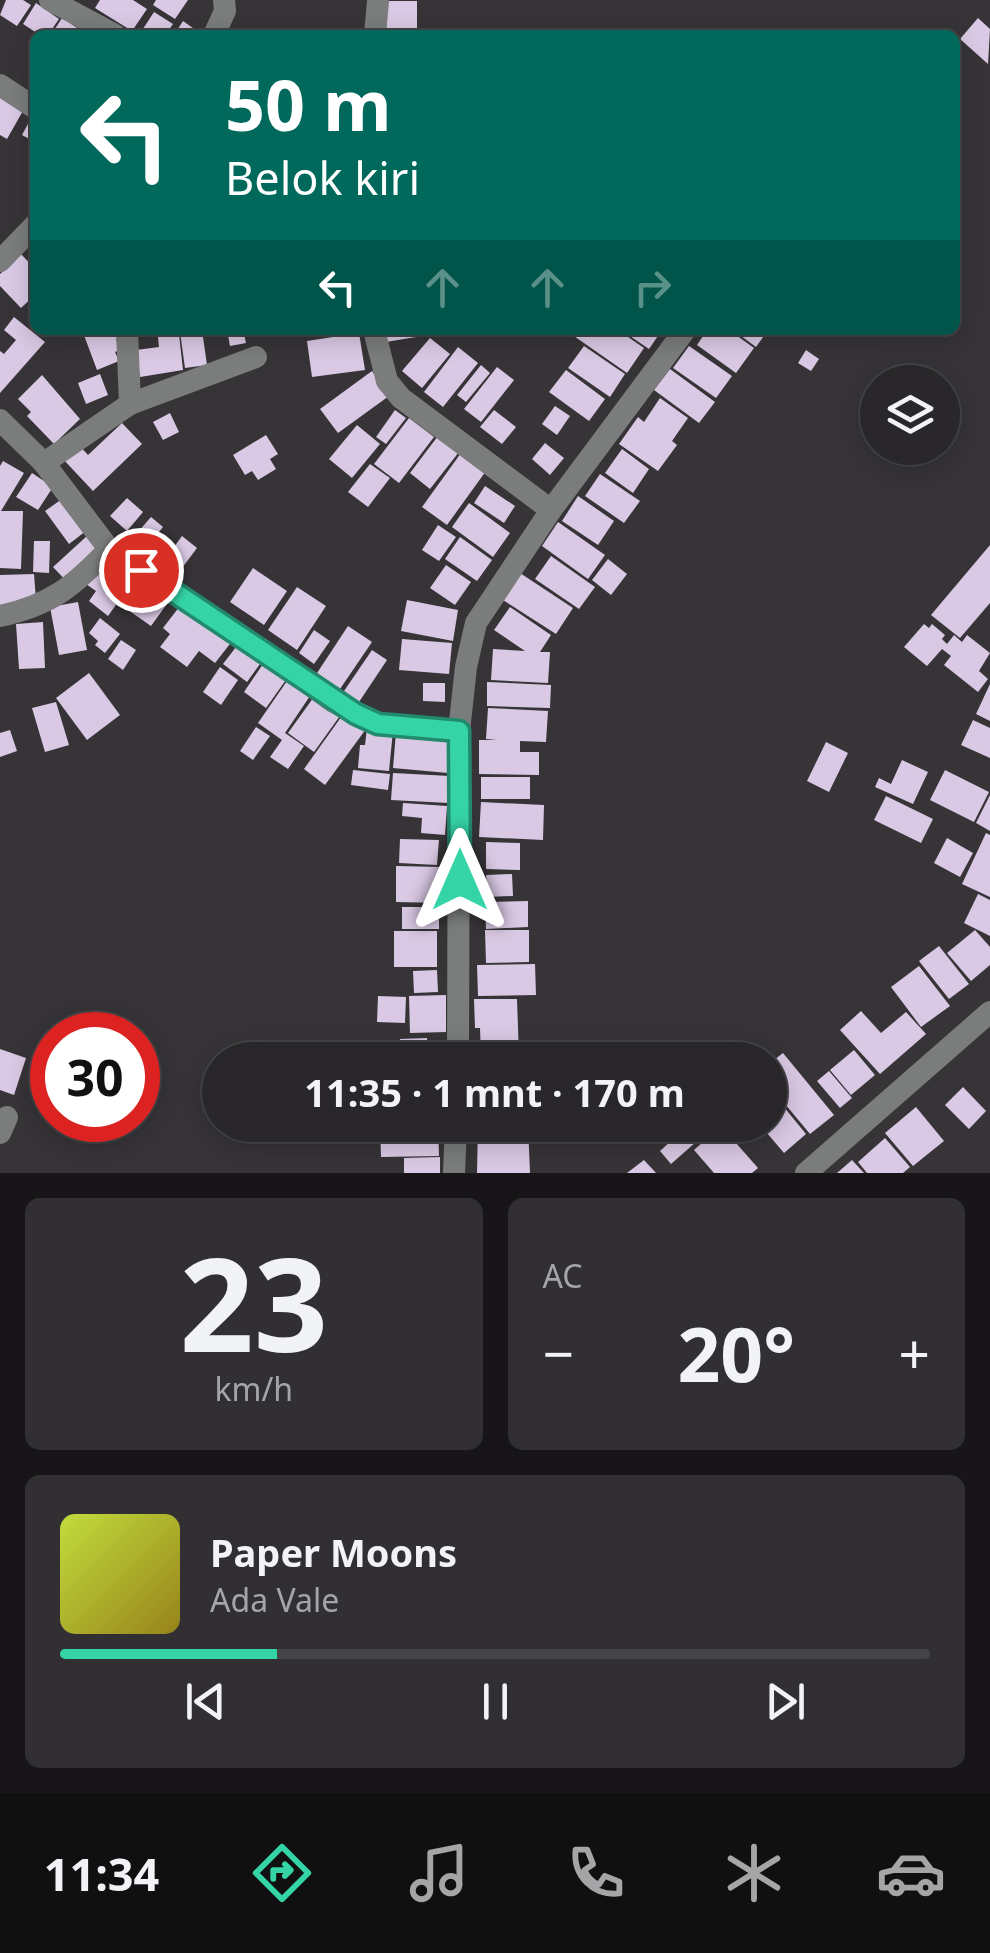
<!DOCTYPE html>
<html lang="id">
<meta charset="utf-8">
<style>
:root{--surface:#29272a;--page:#312f32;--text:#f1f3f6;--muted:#a5a5a8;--line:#454447;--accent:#35d4a7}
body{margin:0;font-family:"Noto Sans",sans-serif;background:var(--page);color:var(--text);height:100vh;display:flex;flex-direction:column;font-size:38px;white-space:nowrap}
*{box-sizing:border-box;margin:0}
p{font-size:32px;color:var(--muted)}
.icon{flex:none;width:55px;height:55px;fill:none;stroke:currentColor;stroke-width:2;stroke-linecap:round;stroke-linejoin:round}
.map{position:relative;height:1173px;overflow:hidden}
.sheet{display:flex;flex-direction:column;gap:25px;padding:25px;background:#171517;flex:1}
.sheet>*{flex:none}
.banner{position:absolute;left:30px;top:30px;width:930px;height:305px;border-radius:15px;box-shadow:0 5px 25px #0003,0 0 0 2px var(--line);background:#00695c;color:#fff;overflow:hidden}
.controls{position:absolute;left:860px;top:365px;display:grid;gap:20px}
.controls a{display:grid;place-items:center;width:100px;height:100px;border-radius:50%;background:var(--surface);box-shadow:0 5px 25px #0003,0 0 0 2px var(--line);font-size:50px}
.speed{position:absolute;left:30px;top:1012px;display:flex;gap:20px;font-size:50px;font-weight:700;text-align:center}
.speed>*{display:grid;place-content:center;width:130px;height:130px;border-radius:50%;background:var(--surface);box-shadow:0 5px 25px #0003,0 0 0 2px var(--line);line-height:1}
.speed .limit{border:15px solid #d22;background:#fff;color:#111}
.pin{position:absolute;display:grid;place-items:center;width:85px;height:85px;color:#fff;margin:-42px;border:5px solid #fff;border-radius:50%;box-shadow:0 2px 10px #0007}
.me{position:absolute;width:110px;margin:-55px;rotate:0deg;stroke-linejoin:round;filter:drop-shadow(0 0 8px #0008)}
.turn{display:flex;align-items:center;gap:35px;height:210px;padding:0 30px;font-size:45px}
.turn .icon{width:130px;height:130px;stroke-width:2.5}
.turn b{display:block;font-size:70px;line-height:85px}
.lanes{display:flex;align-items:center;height:95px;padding:0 30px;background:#0003;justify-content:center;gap:50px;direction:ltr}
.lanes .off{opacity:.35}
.big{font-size:75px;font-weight:700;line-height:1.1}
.sheet .tile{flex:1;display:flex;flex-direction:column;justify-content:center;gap:15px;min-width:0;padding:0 35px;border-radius:15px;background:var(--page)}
.sheet .dial{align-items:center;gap:0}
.dial b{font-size:130px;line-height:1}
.song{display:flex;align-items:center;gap:30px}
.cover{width:120px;height:120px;border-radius:15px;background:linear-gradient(135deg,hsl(70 70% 55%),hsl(50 70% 35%))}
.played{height:10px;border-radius:5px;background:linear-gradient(90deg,var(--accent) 25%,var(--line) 25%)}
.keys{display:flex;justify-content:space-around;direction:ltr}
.heat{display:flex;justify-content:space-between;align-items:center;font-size:55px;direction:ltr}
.sheet .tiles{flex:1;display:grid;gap:25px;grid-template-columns:1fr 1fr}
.tile:last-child{grid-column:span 2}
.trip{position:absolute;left:202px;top:1042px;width:585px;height:100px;border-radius:50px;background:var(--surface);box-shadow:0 5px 25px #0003,0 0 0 2px var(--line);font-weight:700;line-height:100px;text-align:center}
.tab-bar{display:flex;height:160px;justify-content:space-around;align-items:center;background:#101011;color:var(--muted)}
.tab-bar .icon{width:70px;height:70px}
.tab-bar .on{color:var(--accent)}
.tab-bar b{font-size:45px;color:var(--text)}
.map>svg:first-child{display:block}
.building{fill:#dac9e4}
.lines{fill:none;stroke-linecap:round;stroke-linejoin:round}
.minor{stroke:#7a7d7c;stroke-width:22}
.route-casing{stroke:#228a6d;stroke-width:25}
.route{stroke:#35d4a7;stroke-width:18}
</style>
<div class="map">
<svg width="990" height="1173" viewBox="0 0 990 1173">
<rect width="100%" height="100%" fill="#373438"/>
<g class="building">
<polygon points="6,0 23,0 31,5 17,26 0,15"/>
<polygon points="100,0 133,0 147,9 132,31 95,8"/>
<polygon points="156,0 188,0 175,19 153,5"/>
<polygon points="380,1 417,1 417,35 381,35"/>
<polygon points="36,3 59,19 48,35 40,35 23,24"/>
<polygon points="154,12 173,24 165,35 139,35"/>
<polygon points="62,18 82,31 79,35 51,35"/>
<polygon points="978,18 990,29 988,64 960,39"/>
<polygon points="183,21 200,33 199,35 174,35"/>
<polygon points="0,95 24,109 7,139 0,135"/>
<polygon points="35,111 35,142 22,135"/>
<polygon points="21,254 35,269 35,295 21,308 0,286 0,274"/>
<polygon points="14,317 45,342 0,393 0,351 4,354 16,340 4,330"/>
<polygon points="82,330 120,330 123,336 116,339 120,350 115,352 119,361 97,370"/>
<polygon points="202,330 207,365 185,368 180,332"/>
<polygon points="227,330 243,330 246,343 230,346"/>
<polygon points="384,330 446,330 446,332 386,342"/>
<polygon points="574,330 618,330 644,348 627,373 571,334"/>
<polygon points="621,330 662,330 649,349"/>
<polygon points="707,330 729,330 754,348 736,373 697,345"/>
<polygon points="733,330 768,330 756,347"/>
<polygon points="359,333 365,370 312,377 307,341"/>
<polygon points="179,334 183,370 140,377 136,350 159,347 158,337"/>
<polygon points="430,338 450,354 422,388 402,371"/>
<polygon points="584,346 625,374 610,397 568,368"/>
<polygon points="689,346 732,376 716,398 673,368"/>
<polygon points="458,347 478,363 443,407 424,392"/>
<polygon points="806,350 819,359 811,371 798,363"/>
<polygon points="481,365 490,373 466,402 457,395"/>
<polygon points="497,367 514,380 481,422 464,409"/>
<polygon points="670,369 715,402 699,423 654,390"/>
<polygon points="566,370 605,399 589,421 549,392"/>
<polygon points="372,371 389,396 338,433 320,409"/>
<polygon points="100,374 108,395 86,404 78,383"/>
<polygon points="42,375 80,419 54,444 27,416 31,412 18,399"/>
<polygon points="660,398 688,418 672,441 677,445 658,471 619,444 638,417 644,422"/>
<polygon points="555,406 570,416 557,435 542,424"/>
<polygon points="395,410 406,418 386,444 376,437"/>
<polygon points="494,410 516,427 502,444 480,427"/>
<polygon points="170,413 179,432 163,440 153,422"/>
<polygon points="409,418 434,437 399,483 374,464"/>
<polygon points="122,423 142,444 93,491 62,458 77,443 88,455"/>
<polygon points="357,425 380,444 352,478 329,459"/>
<polygon points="266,435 278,454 270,459 276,469 258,480 252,471 245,475 233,455"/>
<polygon points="438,436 459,452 430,489 410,473"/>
<polygon points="545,443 564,458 550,475 532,459"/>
<polygon points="622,449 649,469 633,493 605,473"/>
<polygon points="461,453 486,471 447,525 422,507"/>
<polygon points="3,461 24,473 1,511 23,511 21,569 0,568 0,466"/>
<polygon points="370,464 390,478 368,507 348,492"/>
<polygon points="32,473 53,487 38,510 16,497"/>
<polygon points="600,474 640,501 624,523 585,496"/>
<polygon points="485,486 515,506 504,523 474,503"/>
<polygon points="578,496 614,521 598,545 562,521"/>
<polygon points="127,498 143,512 127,531 110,516"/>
<polygon points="62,499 86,531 69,544 45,511"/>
<polygon points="469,503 510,533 493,557 452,527"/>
<polygon points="151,517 163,527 149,544 137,533"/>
<polygon points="558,522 605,555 588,579 542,546"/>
<polygon points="438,525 456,537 439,561 422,550"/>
<polygon points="88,535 104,552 70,585 53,567"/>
<polygon points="182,536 197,548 176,576 161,565"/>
<polygon points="460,537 492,560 477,581 445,559"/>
<polygon points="34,541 50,541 49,573 33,572"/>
<polygon points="990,545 990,603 960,638 931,615"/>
<polygon points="551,556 595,587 579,609 535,579"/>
<polygon points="608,559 627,574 611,595 592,580"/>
<polygon points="103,562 122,576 108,595 118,602 108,616 89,601 96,591 86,584"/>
<polygon points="446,565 471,582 455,605 430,588"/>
<polygon points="253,568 287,591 264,625 230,602"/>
<polygon points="520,573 573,608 556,634 503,600"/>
<polygon points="34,574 36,600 0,605 0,575"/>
<polygon points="129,574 172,597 151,626 128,610 131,606 114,594"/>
<polygon points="297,587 326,606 297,650 268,630"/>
<polygon points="407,600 458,610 453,641 401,631"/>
<polygon points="78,602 87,650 59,655 50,607"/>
<polygon points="183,602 233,640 215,663 199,651 187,667 160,647 170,634 163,628"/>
<polygon points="510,607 551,635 540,652 550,652 548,683 491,680 493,649 525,651 494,630"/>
<polygon points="100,618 120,634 105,653 95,645 98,641 89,633"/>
<polygon points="43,622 45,668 19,669 16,624"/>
<polygon points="924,624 929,628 932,624 945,635 942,639 947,644 954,635 962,642 967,635 990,653 979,671 988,679 978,692 944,665 951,656 942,649 927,666 904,647"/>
<polygon points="348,626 372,642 340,689 317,673"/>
<polygon points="314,630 330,641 314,664 299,653"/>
<polygon points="402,639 452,643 449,674 399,670"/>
<polygon points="121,640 136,650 123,670 108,659"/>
<polygon points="236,647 260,664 247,682 223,664"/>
<polygon points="372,650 387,660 359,702 344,691"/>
<polygon points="265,661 288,677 266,708 244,692"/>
<polygon points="220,667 238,680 221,705 203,692"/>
<polygon points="89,673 120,715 87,740 56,698"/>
<polygon points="287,681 310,696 285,733 304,746 288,769 270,757 282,740 258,723"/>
<polygon points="487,682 551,685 550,708 487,706"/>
<polygon points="423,683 445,683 445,702 423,701"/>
<polygon points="990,684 990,721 976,714"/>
<polygon points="316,694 342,713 314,752 288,733"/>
<polygon points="56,702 69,745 45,752 32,708"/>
<polygon points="488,708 548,711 546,742 520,741 520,752 539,752 539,775 479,774 479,740 497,740 486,739"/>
<polygon points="344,713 366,729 325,785 304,769"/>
<polygon points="973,720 990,728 990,758 961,745"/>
<polygon points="256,727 270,736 253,760 240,751"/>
<polygon points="367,728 393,731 389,771 358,768 360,745 365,745"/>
<polygon points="10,730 17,751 0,757 0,733"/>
<polygon points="396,732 451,738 448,773 393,768"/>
<polygon points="826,742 848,753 829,792 807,781"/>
<polygon points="902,760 928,772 913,804 875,787 879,778 891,784"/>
<polygon points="353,770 390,774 388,790 351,785"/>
<polygon points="945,770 989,792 974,822 930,800"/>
<polygon points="393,773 450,776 449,803 391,800"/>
<rect x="481" y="777" width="49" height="22"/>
<polygon points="990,795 990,831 976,823"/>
<polygon points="886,796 933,819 921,843 874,820"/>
<polygon points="481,802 544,805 543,840 479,837"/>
<polygon points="403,803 447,806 445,835 421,833 422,818 402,816"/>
<polygon points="986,833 990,835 990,897 962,884"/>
<polygon points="947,838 973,853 960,877 934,863"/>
<polygon points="400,839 439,840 437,865 399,863"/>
<polygon points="486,842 520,843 520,870 486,869"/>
<polygon points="396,866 442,867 442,903 396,902"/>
<polygon points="512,874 513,896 487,897 486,875"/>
<polygon points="978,894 990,900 990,936 964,923"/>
<polygon points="528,901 528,927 486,929 485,902"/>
<rect x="402" y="907" width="37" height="22"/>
<polygon points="485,930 529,930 529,962 486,963"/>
<polygon points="975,930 990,947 990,965 971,981 947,953"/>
<rect x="394" y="931" width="43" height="36"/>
<polygon points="939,946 969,984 949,999 919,961"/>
<polygon points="535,964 536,995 478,996 477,965"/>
<polygon points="919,966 950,1006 921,1027 891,987"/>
<polygon points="437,970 438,992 414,993 413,971"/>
<polygon points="446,995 446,1032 410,1033 409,996"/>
<polygon points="378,996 406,997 405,1023 377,1022"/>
<polygon points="474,999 517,999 519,1056 481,1057 480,1028 475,1028"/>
<polygon points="861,1011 881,1033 906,1012 926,1034 880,1074 840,1030"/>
<polygon points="427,1038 428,1056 400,1056 400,1039"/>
<polygon points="0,1049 26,1058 14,1095 0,1090"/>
<polygon points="854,1050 875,1075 851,1095 830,1070"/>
<polygon points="783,1053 834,1115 810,1134 770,1086 770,1063"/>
<polygon points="829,1071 852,1098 840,1108 817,1081"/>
<polygon points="963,1087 986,1111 969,1129 945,1105"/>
<polygon points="770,1090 806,1134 784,1153 760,1125 770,1125"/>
<polygon points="916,1107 944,1141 913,1166 885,1133"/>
<polygon points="380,1125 438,1125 439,1156 381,1157"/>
<polygon points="478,1125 528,1125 530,1173 477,1173"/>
<polygon points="721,1126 758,1168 752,1173 714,1173 694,1150"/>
<polygon points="684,1129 696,1142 671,1164 660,1151"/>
<polygon points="885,1138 910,1167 903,1173 867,1173 858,1162"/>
<polygon points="440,1157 440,1173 404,1173 404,1158"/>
<polygon points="644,1160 656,1173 627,1173"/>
<polygon points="852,1160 864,1173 837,1173"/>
</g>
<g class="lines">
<g class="minor">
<polyline points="50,0 115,35"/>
<polyline points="214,35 225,11 224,0"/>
<polyline points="375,35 378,1"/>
<polyline points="0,85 35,108"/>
<polyline points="0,261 35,225"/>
<polyline points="127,330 130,404"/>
<polyline points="374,330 387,381 401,398 551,510 685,330"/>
<polyline points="0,420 44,463 109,549 272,657 332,701 379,724 459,731"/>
<polyline points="44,463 130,404 256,357"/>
<path d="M0 616C51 605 74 586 109 549"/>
<polyline points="458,1060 459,731 466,667 476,623 551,510"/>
<polyline points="0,1133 7,1117"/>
<polyline points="454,1173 456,1125"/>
<polyline points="806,1173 990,1012"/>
</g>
</g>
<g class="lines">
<defs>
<polyline id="route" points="141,570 356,714 378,724 459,731 460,880"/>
</defs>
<use href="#route" class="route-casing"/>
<use href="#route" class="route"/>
</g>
</svg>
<div class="controls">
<a><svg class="icon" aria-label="layers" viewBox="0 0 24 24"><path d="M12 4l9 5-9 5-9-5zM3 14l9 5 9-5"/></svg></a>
</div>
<div class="speed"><div class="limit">30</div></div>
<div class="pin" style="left:141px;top:570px;background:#d93025"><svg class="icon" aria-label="arrive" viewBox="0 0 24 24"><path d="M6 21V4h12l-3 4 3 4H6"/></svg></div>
<svg class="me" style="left:460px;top:880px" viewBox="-20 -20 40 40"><path d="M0-17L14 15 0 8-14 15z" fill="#35d4a7" stroke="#fff" stroke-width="4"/></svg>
<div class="trip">11:35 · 1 mnt · 170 m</div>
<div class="banner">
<div class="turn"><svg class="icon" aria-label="left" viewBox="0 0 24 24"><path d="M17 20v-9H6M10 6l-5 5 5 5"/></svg><div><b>50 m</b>Belok kiri</div></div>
<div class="lanes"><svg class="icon" aria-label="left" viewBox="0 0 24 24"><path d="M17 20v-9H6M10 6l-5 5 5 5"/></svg><svg class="icon off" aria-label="ahead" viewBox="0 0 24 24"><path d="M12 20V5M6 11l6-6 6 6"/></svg><svg class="icon off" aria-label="ahead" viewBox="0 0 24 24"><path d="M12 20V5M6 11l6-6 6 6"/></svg><svg class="icon off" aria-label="right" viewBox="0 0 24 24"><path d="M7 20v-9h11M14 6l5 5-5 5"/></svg></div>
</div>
</div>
<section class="sheet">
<div class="tiles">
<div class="tile dial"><b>23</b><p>km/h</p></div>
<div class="tile"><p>AC</p>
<div class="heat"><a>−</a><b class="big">20°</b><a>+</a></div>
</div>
<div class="tile">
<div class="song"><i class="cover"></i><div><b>Paper Moons</b><p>Ada Vale</p></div></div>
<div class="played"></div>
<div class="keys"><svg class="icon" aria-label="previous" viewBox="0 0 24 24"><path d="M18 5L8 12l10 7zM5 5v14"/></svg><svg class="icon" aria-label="pause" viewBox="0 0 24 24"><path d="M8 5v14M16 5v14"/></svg><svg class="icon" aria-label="next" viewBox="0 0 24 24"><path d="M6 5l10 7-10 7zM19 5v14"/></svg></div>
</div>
</div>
</section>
<nav class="tab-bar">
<b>11:34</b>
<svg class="icon on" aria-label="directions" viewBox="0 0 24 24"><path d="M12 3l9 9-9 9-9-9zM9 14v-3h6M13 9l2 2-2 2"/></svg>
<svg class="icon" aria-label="music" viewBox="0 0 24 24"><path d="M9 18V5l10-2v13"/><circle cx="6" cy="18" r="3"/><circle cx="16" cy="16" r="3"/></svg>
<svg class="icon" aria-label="phone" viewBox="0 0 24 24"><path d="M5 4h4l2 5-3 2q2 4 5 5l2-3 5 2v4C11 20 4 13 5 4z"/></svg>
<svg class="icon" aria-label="climate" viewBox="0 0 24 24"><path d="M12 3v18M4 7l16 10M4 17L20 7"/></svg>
<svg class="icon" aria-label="car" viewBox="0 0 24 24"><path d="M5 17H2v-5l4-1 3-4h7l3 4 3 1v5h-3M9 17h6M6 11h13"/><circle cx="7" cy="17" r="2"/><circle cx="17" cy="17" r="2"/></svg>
</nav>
